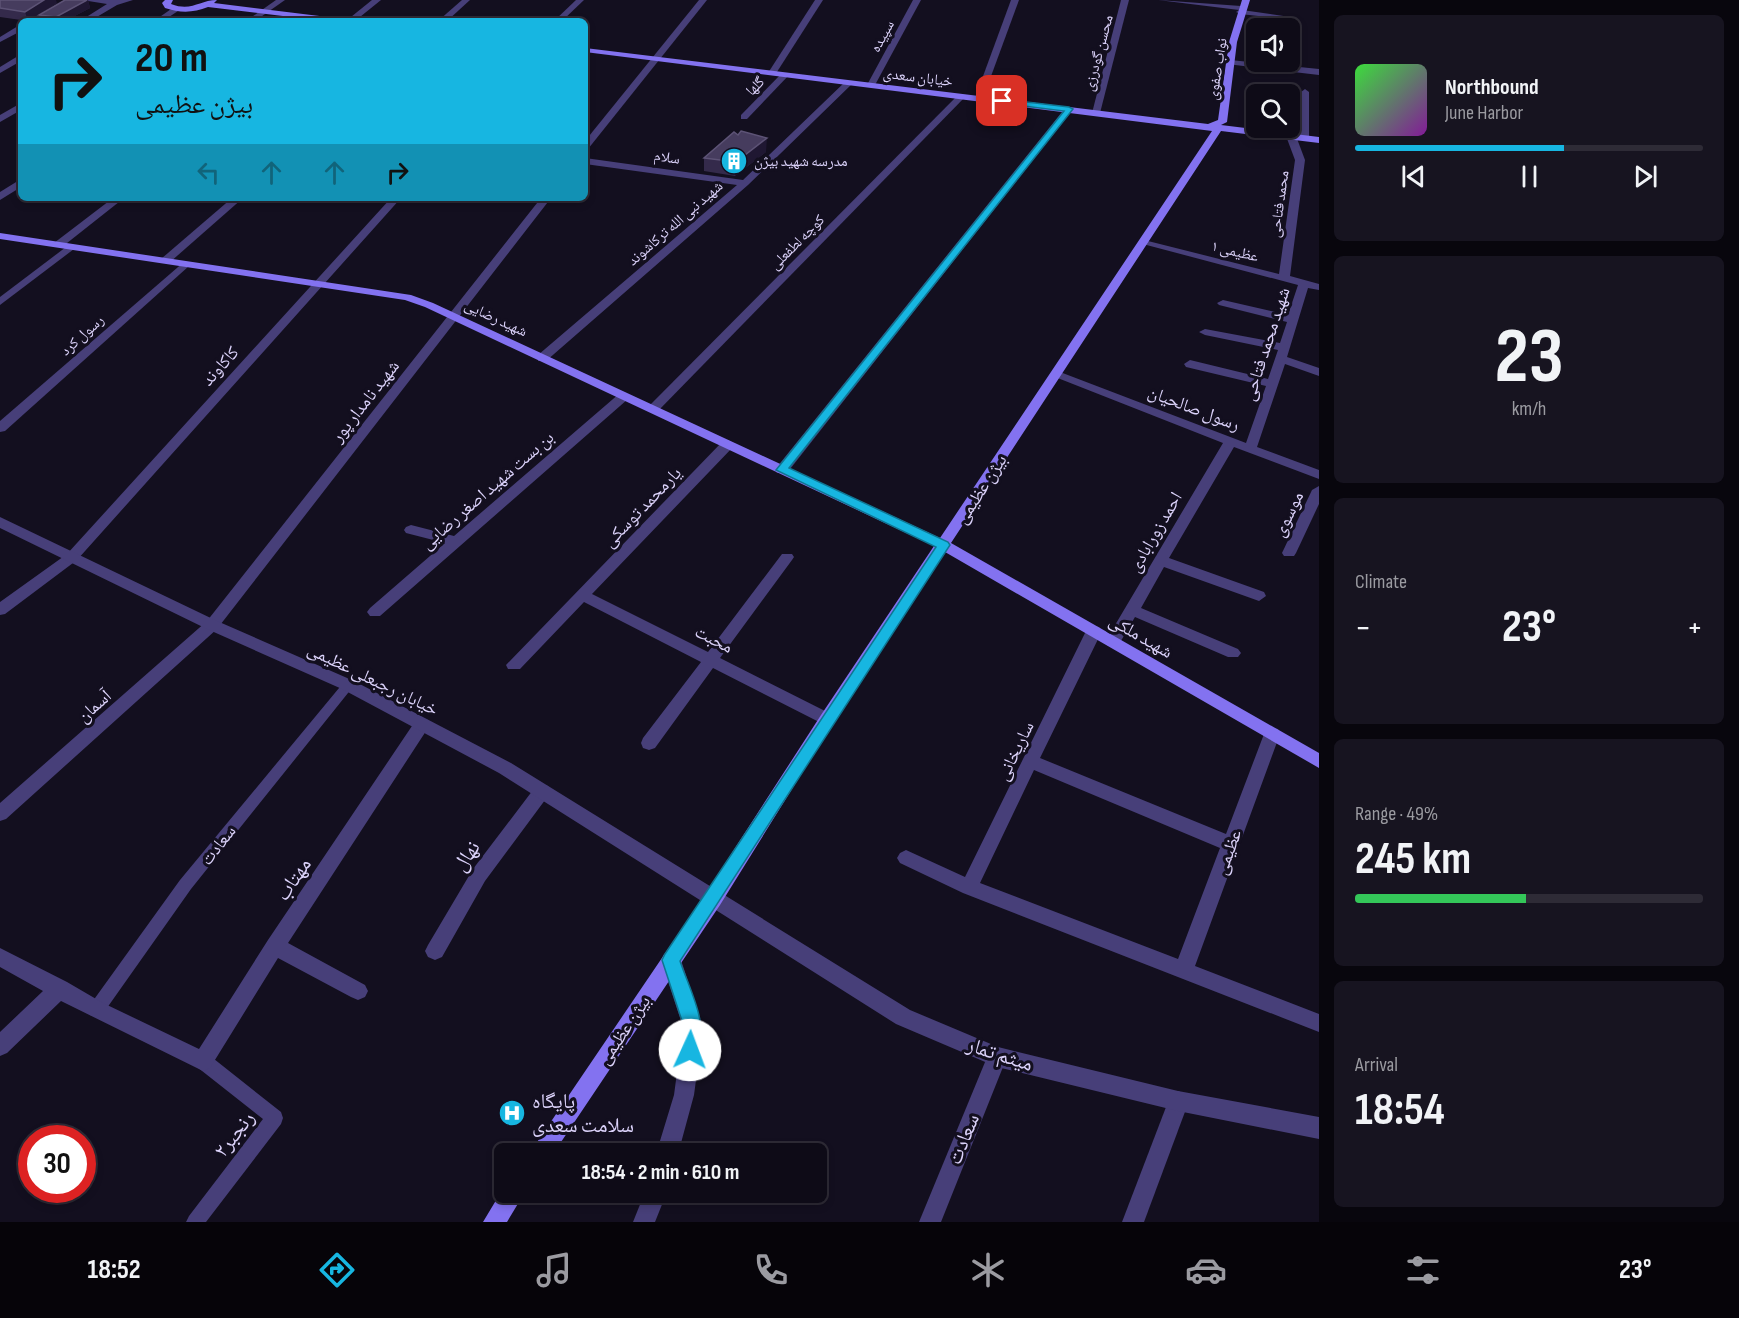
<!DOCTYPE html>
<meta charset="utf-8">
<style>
:root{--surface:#0e0b17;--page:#171420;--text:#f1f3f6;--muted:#9b9ba1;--line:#2e2b36;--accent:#17b6e1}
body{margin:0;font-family:"Sofia Sans Condensed","Noto Naskh Arabic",sans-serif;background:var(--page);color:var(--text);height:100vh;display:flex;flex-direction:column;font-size:22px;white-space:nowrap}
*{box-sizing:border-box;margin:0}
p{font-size:20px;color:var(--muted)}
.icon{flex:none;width:33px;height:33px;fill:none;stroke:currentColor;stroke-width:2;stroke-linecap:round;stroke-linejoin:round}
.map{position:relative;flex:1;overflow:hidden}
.panel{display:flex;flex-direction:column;gap:15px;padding:15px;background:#08060d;width:420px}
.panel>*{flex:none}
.top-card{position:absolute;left:18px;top:18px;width:570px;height:183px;border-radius:9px;box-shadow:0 3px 9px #0003,0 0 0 2px var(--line);background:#17b6e1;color:#111;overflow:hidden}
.controls{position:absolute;left:1246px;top:18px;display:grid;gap:12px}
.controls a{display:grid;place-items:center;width:54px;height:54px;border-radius:9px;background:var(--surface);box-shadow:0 3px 9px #0003,0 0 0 2px var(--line);font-size:30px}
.speed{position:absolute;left:18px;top:1125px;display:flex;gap:12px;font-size:30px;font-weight:700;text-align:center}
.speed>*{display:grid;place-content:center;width:78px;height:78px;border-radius:50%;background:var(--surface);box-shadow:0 3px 9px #0003,0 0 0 2px var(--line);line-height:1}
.speed .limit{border:9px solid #d22;background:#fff;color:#111}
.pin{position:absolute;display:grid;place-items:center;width:51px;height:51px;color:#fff;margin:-26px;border-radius:12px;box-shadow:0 3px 9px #0006}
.me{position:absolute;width:66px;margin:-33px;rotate:2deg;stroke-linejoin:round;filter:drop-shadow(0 0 4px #0008)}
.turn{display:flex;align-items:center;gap:21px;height:126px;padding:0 18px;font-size:27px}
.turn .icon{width:78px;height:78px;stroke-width:2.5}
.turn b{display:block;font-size:42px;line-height:51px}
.lanes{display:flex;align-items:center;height:57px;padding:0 18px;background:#0003;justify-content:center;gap:30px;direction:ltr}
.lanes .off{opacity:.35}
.big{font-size:45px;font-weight:700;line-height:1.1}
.panel .widget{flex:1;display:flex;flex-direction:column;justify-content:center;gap:9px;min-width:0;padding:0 21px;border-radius:9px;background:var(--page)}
.panel .dial{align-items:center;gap:0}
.dial b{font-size:78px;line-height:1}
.song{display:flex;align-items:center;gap:18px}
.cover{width:72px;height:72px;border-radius:9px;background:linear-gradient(135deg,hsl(120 70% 55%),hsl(290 70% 35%))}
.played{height:6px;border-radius:3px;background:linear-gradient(90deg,var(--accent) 60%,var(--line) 60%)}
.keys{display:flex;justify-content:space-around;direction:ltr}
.heat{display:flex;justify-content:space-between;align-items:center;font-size:33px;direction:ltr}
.charge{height:9px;border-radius:4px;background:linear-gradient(90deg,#34c759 49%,var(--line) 0)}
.trip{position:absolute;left:494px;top:1143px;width:333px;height:60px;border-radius:9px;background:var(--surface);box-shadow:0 3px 9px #0003,0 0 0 2px var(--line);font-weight:700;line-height:60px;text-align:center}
.dock{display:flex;height:96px;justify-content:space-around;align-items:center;background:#060409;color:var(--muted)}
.dock .icon{width:42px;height:42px}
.dock .on{color:var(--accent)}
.dock b{font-size:27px;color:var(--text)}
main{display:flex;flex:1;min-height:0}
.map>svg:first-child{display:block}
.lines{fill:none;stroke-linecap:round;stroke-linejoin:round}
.service{fill:#473f79;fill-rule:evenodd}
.minor{fill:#473f79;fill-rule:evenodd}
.tertiary{fill:#473f79;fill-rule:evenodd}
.secondary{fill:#8372f0;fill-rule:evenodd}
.wall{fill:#342a4b}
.shaded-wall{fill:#1f1732}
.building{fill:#463c5e;stroke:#5d5376;stroke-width:1.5}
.route{fill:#17b6e1;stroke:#0f7692;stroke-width:1.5}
.labels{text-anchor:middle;stroke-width:6;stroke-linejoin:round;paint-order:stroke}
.far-street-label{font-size:15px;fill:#dbd2fa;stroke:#130f1f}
.far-poi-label{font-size:15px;fill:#dbd2fa;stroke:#130f1f;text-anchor:start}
.street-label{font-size:18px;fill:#dbd2fa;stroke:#130f1f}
.near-street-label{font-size:21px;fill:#dbd2fa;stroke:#130f1f}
.near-poi-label{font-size:21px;fill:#dbd2fa;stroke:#130f1f;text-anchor:start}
</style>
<main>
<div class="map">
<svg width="1319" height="1222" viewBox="0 0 1319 1222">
<rect width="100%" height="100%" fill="#130f1f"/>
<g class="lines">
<g class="service">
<polygon points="348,680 352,682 354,685 352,688 191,889 102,1015 96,1017 90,1015 88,1010 90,1005 180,880 344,682"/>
<polygon points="203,1053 209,1055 281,1112 283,1118 281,1124 206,1222 186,1222 189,1216 263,1119 197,1067 195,1061 197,1055"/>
</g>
<g class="minor">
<polygon points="67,0 77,0 40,21 30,21"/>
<polygon points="82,0 133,0 117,5 90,21 80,21 107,4"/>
<polygon points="276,0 285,0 255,21 246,21"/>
<polygon points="372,0 381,0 355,21 346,21"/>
<polygon points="462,0 470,0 447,21 438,21"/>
<polygon points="576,0 584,0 562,21 554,21"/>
<polygon points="699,0 707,0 588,149 585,150 585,141"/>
<polygon points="815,0 823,0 775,75 769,75 768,73"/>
<polygon points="913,0 921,0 875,85 868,87 867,85"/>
<polygon points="1011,0 1019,0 983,98 976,100 975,98"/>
<polygon points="1121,0 1129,0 1100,113 1096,116 1092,113"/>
<polygon points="1158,0 1241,6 1245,8 1242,10 1297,18 1293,20 1240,14 1236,12 1239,10"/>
<polygon points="174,7 181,9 163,21 154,21"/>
<polygon points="18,26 21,26 21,31 0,42 0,37"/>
<polygon points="18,56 21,56 21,61 0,73 0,67"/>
<polygon points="1230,60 1319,69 1319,75 1227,64 1226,62"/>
<polygon points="782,73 789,75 747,119 741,119 741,115"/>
<polygon points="846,81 853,83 748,185 546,361 538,361 538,355 737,185 585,164 585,158 743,180"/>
<polygon points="1305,89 1309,92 1309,138 1304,141 1299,138 1301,92"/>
<polygon points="959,94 966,96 657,412 649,412 647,409 649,406"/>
<polygon points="21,103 21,110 0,122 0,115"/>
<polygon points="1066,107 1073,109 787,473 777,473 775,470 777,467"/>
<polygon points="1288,134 1296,136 1305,160 1290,276 1319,284 1319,290 1308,288 1287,357 1319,368 1319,376 1285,364 1257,447 1319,470 1319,479 1234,447 1169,558 1264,592 1266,596 1259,601 1164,567 1141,608 1238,649 1241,653 1238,657 1228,657 1135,617 1118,646 1108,646 1105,642 1223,443 1050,375 1056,371 1060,372 1246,443 1266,386 1186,367 1184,364 1190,360 1268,379 1278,350 1205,335 1199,332 1205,329 1280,343 1287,322 1219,305 1217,303 1223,300 1288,315 1298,285 1139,243 1144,240 1279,274 1295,160 1286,136"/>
<polygon points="21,179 21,187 0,200 0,192"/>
<polygon points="113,198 124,198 62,247 54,247 54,243"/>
<polygon points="232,198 243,198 169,263 161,263 161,259"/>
<polygon points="391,198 401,198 77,560 5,614 0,615 0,602 67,554"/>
<polygon points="541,198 551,198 217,629 6,819 0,821 0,803 207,621"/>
<polygon points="70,244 74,245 74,249 0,305 0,297"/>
<polygon points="185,261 190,264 189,266 5,431 0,432 0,421"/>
<polygon points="624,392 630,396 628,399 380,616 370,616 367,612 370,608 445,543 406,533 404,530 406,527 411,525 454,536 620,393"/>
<polygon points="728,440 734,444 733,447 592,594 708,652 782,554 792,554 794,557 792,560 720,658 833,715 835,719 833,723 827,725 821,723 713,668 655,748 649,750 643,748 641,743 643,738 701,662 584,602 520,669 508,669 506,665 723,441"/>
<polygon points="1319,486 1319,504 1296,553 1294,556 1284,556 1282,553 1312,490"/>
<path d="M1094 626 1099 627 1102 631 1040 758 1226 834 1264 734 1266 729 1272 728 1278 729 1280 734 1195 966 1319 1014V1032L963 893 900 863 897 858 900 853 906 850 965 877 1086 631 1089 627ZM1034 770 1220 848 1178 959 980 883Z"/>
<polygon points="422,718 428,720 430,724 428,728 288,943 365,985 368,991 365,997 358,1000 351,997 278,958 210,1068 203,1071 61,1001 7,1053 0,1056 0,1032 43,991 0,967 0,948 67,982 103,1003 199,1049 268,940 416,720"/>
<polygon points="542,784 548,786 551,791 548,796 485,881 442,957 435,960 428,957 425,951 428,945 473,869 536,786"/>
<polygon points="671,951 678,954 681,960 703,1027 694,1095 678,1154 656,1154 674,1095 683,1027 661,960 664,954"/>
<polygon points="997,1047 1004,1050 1007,1057 941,1222 919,1222 990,1050"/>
<polygon points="1178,1091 1185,1094 1189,1101 1144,1222 1122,1222 1171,1094"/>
<polygon points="645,1192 667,1192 655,1222 633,1222"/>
</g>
<polygon class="tertiary" points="0,517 217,621 354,681 511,763 910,1010 998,1047 1178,1091 1319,1117 1319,1139 1178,1111 997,1067 896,1024 499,773 342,689 207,629 0,528"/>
<g class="secondary">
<path d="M165 0H173L171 4C192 12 199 0 217 0L214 3 344 19 348 21H324L208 7C193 13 180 13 165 8L162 3Z"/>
<polygon points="1242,0 1250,0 1237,42 1227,122 1221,125 1319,137 1319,143 1221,131 951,543 1319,753 1319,768 945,552 833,723 720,905 553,1154 529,1154 706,893 821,715 934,546 425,307 405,300 0,239 0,233 411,295 433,303 940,538 1212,131 585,52 585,48 1208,124 1218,120 1229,42"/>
<polygon points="504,1187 504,1192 525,1192 507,1222 483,1222"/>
</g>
</g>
<g class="wall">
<polygon points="0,0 57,3 28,21 0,17"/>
<polygon points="88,0 90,8 65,21 41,21 39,15"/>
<polygon points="766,152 735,176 704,171 704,158"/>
</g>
<g class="shaded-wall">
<polygon points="44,0 56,0 57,3 28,21 25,12"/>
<polygon points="88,0 90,8 65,21 57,21 56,17"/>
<polygon points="767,138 766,152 735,176 736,162"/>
</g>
<g class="building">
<polygon points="0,0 44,0 25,12 0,8"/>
<polygon points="65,0 87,0 56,17 39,15"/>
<polygon points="741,131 767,138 736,162 704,158 734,132 738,135"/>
</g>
<path class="route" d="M1002 99 1069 107 1073 109 789 468 948 542 950 545 680 961C690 991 710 1025 697 1056L690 1059 684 1056 681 1050 684 1027 662 960 665 954 936 547 776 470 1064 111 999 103V99Z"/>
<defs>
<symbol id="building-disc" viewBox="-11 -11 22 22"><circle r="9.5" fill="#17b6e1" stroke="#130f1f"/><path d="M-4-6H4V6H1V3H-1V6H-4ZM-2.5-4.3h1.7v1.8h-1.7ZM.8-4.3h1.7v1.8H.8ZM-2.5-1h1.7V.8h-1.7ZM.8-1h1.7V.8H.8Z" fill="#fff"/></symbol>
<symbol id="hospital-disc" viewBox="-11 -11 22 22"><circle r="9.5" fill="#17b6e1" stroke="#130f1f"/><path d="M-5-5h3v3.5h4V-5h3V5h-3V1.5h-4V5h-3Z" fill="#fff"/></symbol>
</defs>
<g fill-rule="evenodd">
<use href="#building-disc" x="719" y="146" width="30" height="30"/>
<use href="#hospital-disc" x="497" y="1098" width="30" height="30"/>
</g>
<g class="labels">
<g class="far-street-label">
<text transform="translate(882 36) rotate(-61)" y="5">سپیده</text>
<text transform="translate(1098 53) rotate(-75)" y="5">محسن گودرزی</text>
<text transform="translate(1217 69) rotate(-81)" y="5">نواب صفوی</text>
<text transform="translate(918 77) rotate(7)" y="5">خیابان سعدی</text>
<text transform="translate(755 86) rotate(-45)" y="5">گلها</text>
<text transform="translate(667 157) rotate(8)" y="5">سلام</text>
<text transform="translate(1279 204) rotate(-82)" y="5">محمد فتاحی</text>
<text transform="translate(675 223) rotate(-41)" y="5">شهید نبی الله ترکاشوند</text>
<text transform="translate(797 242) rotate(-45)" y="5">کوچه لطفعلی</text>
<text transform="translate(1235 251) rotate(14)" y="5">عظیمی ۱</text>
<text transform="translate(496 318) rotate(25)" y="5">شهید رضایی</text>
<text transform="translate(82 335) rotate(-42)" y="5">رسول کرد</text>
</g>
<g class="far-poi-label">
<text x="754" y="166">مدرسه شهید بیژن</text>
</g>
<g class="street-label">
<text transform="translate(1266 344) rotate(-72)" y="6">شهید محمد فتاحی</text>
<text transform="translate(220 366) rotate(-48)" y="6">کاکاوند</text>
<text transform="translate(365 401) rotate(-52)" y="6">شهید نامدار پور</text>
<text transform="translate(1194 408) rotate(21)" y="6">رسول صالحیان</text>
<text transform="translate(981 489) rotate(-57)" y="6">بیژن عظیمی</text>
<text transform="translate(487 490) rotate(-41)" y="6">بن بست شهید اصغر رضایی</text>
<text transform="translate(642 507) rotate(-46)" y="6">یارمحمد توسکی</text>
<text transform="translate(1288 514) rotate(-64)" y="6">موسوی</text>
<text transform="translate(1155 532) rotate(-60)" y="6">احمد زورابادی</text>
<text transform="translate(1141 636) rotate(30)" y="6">شهید ملکی</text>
<text transform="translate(714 639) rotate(27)" y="6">محبت</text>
<text transform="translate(373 679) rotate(26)" y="6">خیابان رجبعلی عظیمی</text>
<text transform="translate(94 706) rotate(-42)" y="6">آسمان</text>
<text transform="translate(1015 751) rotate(-64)" y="6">ساریخانی</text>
<text transform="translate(218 845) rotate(-52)" y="6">سعادت</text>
<text transform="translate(1228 852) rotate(-70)" y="6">عظیمی</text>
<text transform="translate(624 1030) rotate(-56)" y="6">بیژن عظیمی</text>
</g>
<g class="near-street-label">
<text transform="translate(466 856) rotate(-56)" y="7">نهال</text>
<text transform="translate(293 879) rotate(-56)" y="7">مهتاب</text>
<text transform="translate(1000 1054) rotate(18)" y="7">میثم تمار</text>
<text transform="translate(234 1134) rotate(-52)" y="7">رنجبر۲</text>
<text transform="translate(963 1139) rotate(-68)" y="7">سعادت</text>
</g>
<g class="near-poi-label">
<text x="532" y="1108">پایگاه<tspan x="532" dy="24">سلامت سعدی</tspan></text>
</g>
</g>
</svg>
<div class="controls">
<a><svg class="icon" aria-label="sound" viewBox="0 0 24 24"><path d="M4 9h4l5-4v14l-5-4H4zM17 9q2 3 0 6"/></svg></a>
<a><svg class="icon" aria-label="search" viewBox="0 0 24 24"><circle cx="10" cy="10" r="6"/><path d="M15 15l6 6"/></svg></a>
</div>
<div class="speed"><div class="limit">30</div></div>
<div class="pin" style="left:1002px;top:101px;background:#d93025"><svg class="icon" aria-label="arrive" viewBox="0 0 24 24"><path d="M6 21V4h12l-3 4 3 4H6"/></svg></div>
<svg class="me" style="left:690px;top:1050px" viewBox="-20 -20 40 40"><circle r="19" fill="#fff"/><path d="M0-13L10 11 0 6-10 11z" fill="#17b6e1"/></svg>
<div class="trip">18:54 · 2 min · 610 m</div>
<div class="top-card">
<div class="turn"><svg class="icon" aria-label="right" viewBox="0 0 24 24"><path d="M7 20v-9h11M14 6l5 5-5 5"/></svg><div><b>20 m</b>بیژن عظیمی</div></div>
<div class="lanes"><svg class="icon off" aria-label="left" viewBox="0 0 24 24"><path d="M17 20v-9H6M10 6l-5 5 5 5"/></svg><svg class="icon off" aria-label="ahead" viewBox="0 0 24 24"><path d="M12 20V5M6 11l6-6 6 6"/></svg><svg class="icon off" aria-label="ahead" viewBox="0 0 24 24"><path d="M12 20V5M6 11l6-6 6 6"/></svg><svg class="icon" aria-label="right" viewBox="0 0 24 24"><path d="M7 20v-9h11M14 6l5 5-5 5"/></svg></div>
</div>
</div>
<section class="panel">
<div class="widget">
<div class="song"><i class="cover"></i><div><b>Northbound</b><p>June Harbor</p></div></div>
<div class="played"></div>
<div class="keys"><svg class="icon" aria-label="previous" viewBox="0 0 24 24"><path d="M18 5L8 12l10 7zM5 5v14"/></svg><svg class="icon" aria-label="pause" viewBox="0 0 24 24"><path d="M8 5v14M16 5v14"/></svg><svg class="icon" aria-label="next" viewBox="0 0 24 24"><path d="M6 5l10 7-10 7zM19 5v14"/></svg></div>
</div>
<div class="widget dial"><b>23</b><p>km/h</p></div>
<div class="widget"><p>Climate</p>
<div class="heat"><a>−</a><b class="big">23°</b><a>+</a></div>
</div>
<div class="widget"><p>Range · 49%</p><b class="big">245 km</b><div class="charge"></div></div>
<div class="widget"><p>Arrival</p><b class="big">18:54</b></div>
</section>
</main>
<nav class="dock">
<b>18:52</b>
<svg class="icon on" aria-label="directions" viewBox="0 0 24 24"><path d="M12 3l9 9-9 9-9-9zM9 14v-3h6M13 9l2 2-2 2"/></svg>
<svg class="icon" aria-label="music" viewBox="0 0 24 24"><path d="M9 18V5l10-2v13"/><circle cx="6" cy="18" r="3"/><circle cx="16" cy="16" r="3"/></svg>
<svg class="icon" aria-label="phone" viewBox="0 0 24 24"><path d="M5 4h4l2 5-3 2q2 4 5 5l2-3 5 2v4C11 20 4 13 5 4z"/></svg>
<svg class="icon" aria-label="climate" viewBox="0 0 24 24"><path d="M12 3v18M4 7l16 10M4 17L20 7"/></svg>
<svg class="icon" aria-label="car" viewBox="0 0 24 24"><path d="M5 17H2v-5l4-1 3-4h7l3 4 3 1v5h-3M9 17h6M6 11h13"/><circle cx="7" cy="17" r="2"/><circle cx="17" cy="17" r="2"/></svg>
<svg class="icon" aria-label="filters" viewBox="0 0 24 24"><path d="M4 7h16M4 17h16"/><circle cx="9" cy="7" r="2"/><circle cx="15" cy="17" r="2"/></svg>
<b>23°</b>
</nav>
